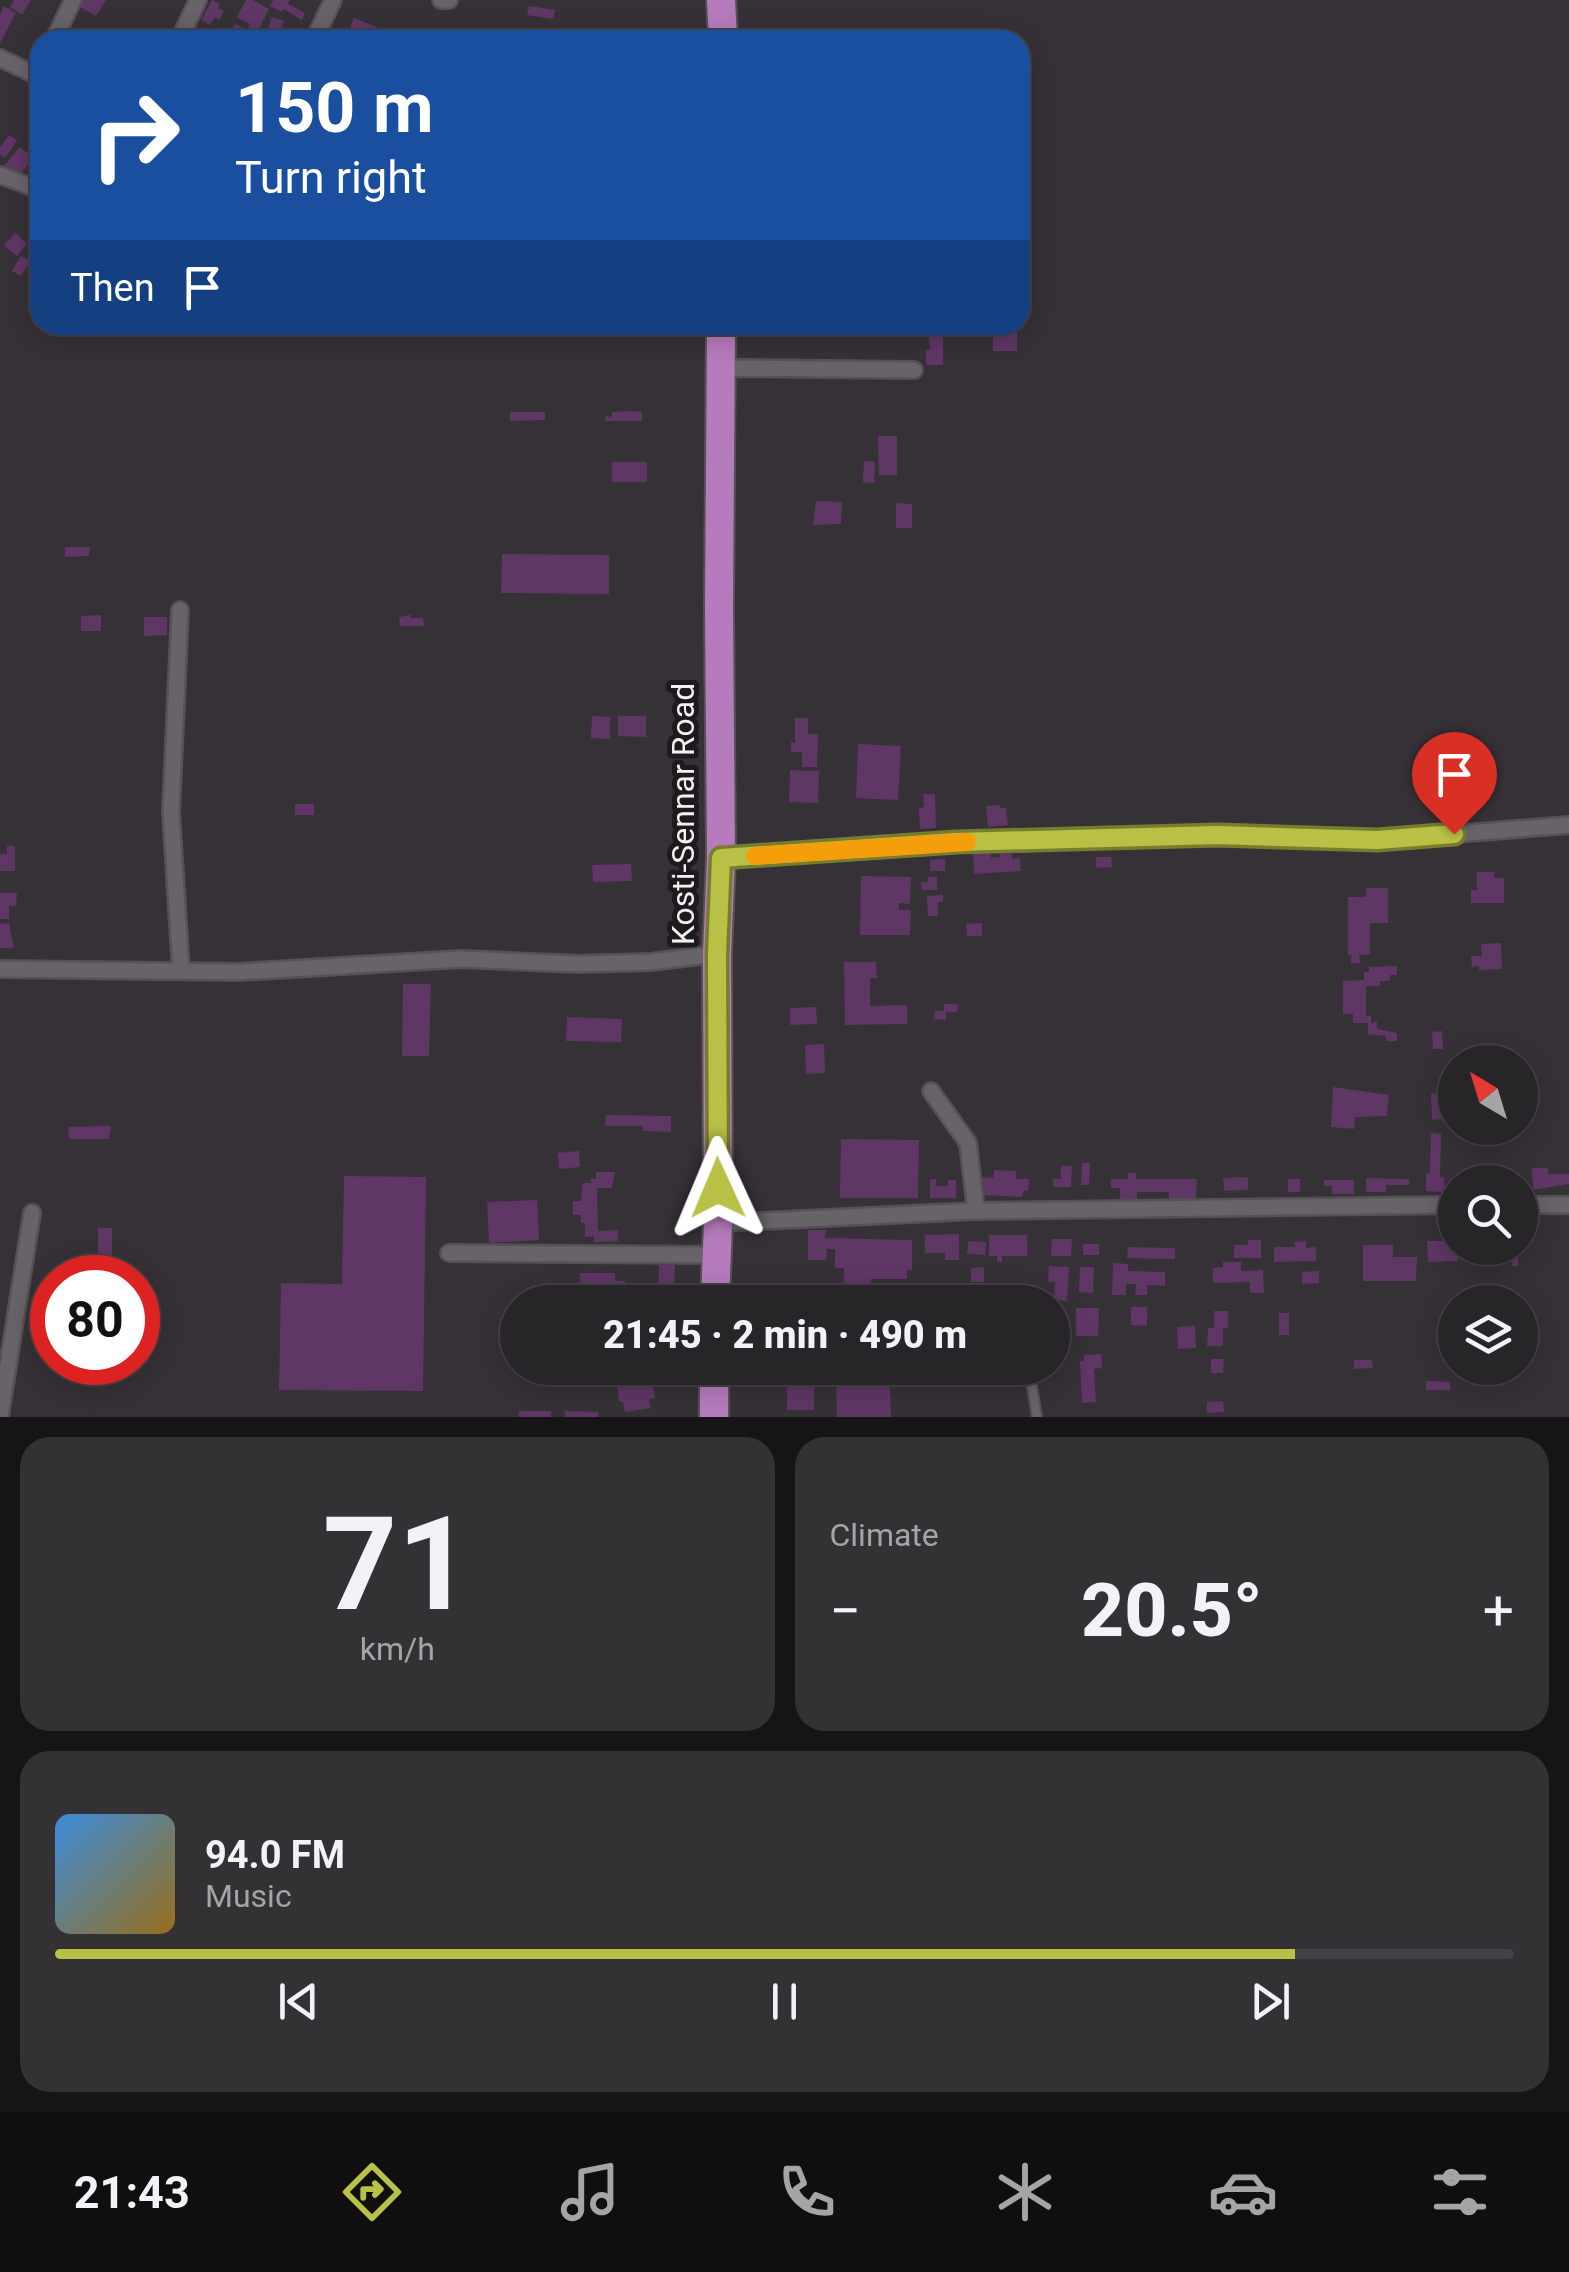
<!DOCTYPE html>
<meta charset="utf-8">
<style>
:root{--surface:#282529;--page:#343135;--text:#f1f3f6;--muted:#a5a5a8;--line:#444246;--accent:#b8c146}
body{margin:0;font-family:Roboto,sans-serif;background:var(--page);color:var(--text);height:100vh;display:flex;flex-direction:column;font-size:38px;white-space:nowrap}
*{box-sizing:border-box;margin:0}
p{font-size:32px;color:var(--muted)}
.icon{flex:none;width:55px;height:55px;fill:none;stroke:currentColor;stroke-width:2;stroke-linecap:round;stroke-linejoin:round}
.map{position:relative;height:1417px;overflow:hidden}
.panel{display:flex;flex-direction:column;gap:20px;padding:20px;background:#161417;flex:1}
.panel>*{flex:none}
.guide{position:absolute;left:30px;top:30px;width:1000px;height:305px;border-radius:30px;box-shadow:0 5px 25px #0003,0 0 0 2px var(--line);background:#1a4fa0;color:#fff;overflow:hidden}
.needle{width:65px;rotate:322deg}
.tools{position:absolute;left:1438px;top:1045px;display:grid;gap:20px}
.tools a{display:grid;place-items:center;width:100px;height:100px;border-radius:50%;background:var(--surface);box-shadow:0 5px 25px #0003,0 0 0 2px var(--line);font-size:50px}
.speed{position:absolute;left:30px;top:1255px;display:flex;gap:20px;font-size:50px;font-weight:700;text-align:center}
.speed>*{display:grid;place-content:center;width:130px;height:130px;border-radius:50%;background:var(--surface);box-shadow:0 5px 25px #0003,0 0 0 2px var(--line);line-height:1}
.speed .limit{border:15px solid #d22;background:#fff;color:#111}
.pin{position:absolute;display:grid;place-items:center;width:85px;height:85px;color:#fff;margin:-102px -42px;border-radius:50% 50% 50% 0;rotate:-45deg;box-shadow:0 0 10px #0007}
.pin .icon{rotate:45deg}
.me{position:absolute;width:110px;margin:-55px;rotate:359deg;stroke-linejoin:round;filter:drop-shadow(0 0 8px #0008)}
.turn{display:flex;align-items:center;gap:35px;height:210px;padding:0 40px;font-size:45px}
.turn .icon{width:130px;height:130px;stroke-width:2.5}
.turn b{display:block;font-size:70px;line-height:85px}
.then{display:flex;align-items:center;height:95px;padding:0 40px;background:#0003;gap:20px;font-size:38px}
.big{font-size:75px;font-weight:800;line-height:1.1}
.panel .widget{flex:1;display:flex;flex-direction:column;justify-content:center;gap:15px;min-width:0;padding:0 35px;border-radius:30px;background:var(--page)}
.panel .dial{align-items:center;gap:0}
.dial b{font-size:130px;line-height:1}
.song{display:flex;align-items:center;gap:30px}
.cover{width:120px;height:120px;border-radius:15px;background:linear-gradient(135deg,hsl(210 70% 55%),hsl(40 70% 35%))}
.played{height:10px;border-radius:5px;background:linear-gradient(90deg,var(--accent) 85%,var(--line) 85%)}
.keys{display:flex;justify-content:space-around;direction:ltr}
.heat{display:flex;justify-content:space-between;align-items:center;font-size:55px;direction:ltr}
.panel .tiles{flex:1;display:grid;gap:20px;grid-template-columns:1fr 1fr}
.widget:last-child{grid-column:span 2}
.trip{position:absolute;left:500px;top:1285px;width:570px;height:100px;border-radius:50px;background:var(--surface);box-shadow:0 5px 25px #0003,0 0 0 2px var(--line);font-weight:800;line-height:100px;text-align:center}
.menu{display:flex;height:160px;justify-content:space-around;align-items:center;background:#100f10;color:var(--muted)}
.menu .icon{width:70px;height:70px}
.menu .active{color:var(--accent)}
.menu b{font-size:45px;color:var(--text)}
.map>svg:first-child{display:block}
.building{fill:#5f3765}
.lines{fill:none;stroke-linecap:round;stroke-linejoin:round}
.lane-casing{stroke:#555155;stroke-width:12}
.street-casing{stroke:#555155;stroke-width:20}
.highway-casing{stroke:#555155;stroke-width:32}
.lane{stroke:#686369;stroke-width:8}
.street{stroke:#686369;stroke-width:15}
.highway{stroke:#b57bbc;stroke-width:28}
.route-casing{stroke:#787d2e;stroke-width:25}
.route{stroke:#b8c146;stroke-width:18}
.slow{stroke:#f59e0b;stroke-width:18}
.labels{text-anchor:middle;stroke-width:10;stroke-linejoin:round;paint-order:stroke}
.street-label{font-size:32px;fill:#f3eff3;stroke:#1d1a1d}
</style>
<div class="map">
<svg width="1569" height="1417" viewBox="0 0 1569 1417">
<rect width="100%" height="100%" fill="#363137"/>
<g class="building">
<polygon points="14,0 31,0 22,15 10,7"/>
<polygon points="79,0 106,0 96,16 77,5"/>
<polygon points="212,0 220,4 218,8 224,11 219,20 215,17 210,25 201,20"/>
<polygon points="246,0 253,0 269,9 259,29 265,32 261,40 235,40 238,35 244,39 245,37 232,29 235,24 247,30 250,24 237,17"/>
<polygon points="273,0 290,0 288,4 305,13 302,20 284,9 282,12 270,6"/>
<polygon points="4,6 16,13 0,43 0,15"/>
<polygon points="529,6 555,10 553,19 527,15"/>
<polygon points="272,17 284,21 279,37 266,34"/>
<polygon points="354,18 379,28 375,40 349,31"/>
<polygon points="68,27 93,39 95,34 107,40 76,40 64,34"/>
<polygon points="9,135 17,140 5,158 0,154 0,148"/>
<polygon points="20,147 34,158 18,177 4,166"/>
<polygon points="15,233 27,244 17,256 4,245"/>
<polygon points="21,256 30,261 21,276 12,271"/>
<polygon points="928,325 943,325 943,365 926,365 926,350 930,350"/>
<rect x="993" y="325" width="24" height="26"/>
<polygon points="633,411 642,412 642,421 605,421 605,416 612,417 612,412"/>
<polygon points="510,412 545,412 545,420 510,421"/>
<polygon points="878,436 897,436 897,475 879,475"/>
<polygon points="864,461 875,462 874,483 863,482"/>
<rect x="612" y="462" width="35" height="20"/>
<polygon points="816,501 842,502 841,524 813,525"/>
<polygon points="896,503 912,504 912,528 896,528"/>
<polygon points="65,547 90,547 89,556 65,557"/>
<polygon points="502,554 609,555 609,594 501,593"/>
<polygon points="101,615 101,631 81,631 81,616"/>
<polygon points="411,615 411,618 423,618 424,626 400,626 399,617"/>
<polygon points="144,617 167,617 167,635 144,636"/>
<polygon points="592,716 610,717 610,739 591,738"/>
<polygon points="618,716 646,716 646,737 618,736"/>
<polygon points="795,718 808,718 808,734 818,734 817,767 802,767 802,752 791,752 791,742 795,743"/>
<polygon points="858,744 901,746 898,800 856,798"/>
<polygon points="790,770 819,771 818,803 789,802"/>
<polygon points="923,794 935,794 936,828 920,829 919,808 924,807"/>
<rect x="295" y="804" width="19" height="11"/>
<polygon points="1000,805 1000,808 1006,808 1008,825 988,827 986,806"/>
<polygon points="7,846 15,846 15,871 0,871 0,854 7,854"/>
<polygon points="1011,851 1012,859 1020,858 1021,871 974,874 973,853 991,852 991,858 1000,857 999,852"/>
<polygon points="1096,857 1111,857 1112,867 1096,868"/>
<polygon points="945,859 945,871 930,871 930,860"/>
<polygon points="631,864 632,881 593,882 592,865"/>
<polygon points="1477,872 1494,872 1494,878 1504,878 1504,903 1471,903 1471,890 1477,890"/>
<polygon points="861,876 911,877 910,904 899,903 899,910 911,910 910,935 860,935"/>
<polygon points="928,877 937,877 937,890 922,890 921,882 928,882"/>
<polygon points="1366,888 1388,888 1388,923 1370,923 1370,954 1359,955 1360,963 1351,963 1351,955 1348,955 1348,897 1366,897"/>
<polygon points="0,893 17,893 16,906 9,906 9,919 0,919"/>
<polygon points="943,895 943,902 938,902 938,916 928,916 927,896"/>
<polygon points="9,923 14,948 0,948 0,924"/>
<polygon points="982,923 982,936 967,936 966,924"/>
<polygon points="1501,943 1502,969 1479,970 1479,966 1472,967 1471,956 1482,956 1481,944"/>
<polygon points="844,962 876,962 877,978 870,978 870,1006 907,1005 907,1024 845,1025"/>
<polygon points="1397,966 1397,975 1390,975 1390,981 1380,981 1380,986 1366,986 1366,1016 1371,1016 1371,1023 1377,1022 1377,1029 1397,1033 1397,1041 1386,1041 1386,1036 1368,1034 1368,1023 1353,1023 1353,1014 1343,1014 1343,981 1364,980 1364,972 1369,972 1369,967"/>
<polygon points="403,984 431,984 429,1056 402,1056"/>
<polygon points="944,1004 958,1004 957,1012 946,1012 946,1020 934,1019 935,1010 944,1011"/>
<polygon points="816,1007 817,1024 790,1025 790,1008"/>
<polygon points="567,1017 622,1019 621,1042 566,1041"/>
<polygon points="1442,1031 1443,1049 1433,1049 1432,1032"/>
<polygon points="824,1044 825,1073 806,1074 805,1045"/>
<polygon points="1333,1087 1389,1095 1387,1116 1355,1117 1354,1129 1331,1127"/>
<polygon points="1431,1093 1441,1093 1442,1119 1432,1120"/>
<polygon points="606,1115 671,1116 671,1132 643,1131 643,1126 605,1126"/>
<polygon points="111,1126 109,1139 69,1139 68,1127"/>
<polygon points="1431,1133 1441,1134 1440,1177 1444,1177 1444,1192 1426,1191 1426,1174 1430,1173"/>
<polygon points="841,1139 919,1140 918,1198 840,1198"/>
<polygon points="579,1151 580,1167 559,1169 558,1153"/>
<polygon points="1082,1163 1090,1163 1089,1185 1081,1185"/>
<polygon points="1061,1166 1072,1166 1071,1187 1053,1187 1053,1179 1061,1179"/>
<polygon points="1532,1168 1548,1168 1548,1174 1569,1174 1569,1184 1533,1190"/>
<polygon points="994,1170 1016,1171 1016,1179 1029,1179 1028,1191 1023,1191 1022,1197 980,1195 980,1177 993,1178"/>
<polygon points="596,1172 615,1172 612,1188 597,1188 598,1231 618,1230 618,1241 594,1242 594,1236 585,1237 585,1223 581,1223 581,1215 573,1215 573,1201 581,1201 583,1183 591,1183 591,1179 596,1179"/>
<polygon points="1128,1173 1136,1173 1136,1179 1197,1179 1196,1200 1169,1200 1169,1192 1137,1192 1137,1199 1120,1199 1120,1188 1111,1188 1111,1179 1128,1179"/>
<polygon points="344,1176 426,1177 423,1391 279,1390 281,1283 342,1284"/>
<polygon points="1248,1177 1248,1190 1224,1191 1223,1178"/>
<polygon points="1366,1178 1409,1179 1409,1185 1386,1185 1386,1192 1366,1192"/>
<polygon points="930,1179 936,1179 936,1186 948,1186 948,1180 956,1180 956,1198 930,1198"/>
<rect x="1288" y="1179" width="12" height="13"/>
<polygon points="1324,1180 1354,1180 1354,1194 1332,1194 1332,1186 1324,1186"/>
<polygon points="537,1200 539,1240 489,1243 487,1202"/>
<rect x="98" y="1228" width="14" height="50"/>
<polygon points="808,1230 826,1230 825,1238 912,1240 912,1270 907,1270 907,1279 871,1279 870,1302 843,1302 844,1268 835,1268 835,1249 827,1249 826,1260 808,1260"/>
<polygon points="959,1234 959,1260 945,1260 945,1253 925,1253 925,1235"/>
<polygon points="989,1235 1027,1235 1027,1256 1002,1256 1002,1262 997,1262 997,1256 989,1256"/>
<polygon points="1052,1239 1072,1239 1071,1256 1051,1256"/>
<polygon points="1248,1240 1261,1240 1261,1258 1234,1258 1234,1245 1248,1245"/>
<polygon points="968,1241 986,1242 985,1255 967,1254"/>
<polygon points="1306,1241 1306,1248 1316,1247 1316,1261 1274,1262 1274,1247 1295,1247 1295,1242"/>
<polygon points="1427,1241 1455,1241 1458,1261 1428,1262"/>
<rect x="1083" y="1244" width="16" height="11"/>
<polygon points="1363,1245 1393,1245 1393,1257 1417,1257 1416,1281 1363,1281"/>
<polygon points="1128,1247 1175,1248 1175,1259 1127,1258"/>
<polygon points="1479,1248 1518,1248 1518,1266 1512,1266 1512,1260 1479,1260"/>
<polygon points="1223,1262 1241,1262 1241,1271 1263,1270 1264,1293 1250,1293 1250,1282 1213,1283 1213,1268 1223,1267"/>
<polygon points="1113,1263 1128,1264 1128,1271 1165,1272 1165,1286 1147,1285 1147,1295 1135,1295 1136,1284 1126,1284 1126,1295 1112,1295"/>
<polygon points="659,1265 675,1265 673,1302 658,1302"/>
<polygon points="1049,1266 1069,1267 1067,1301 1054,1300 1055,1282 1048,1282"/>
<polygon points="984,1267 984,1282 971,1282 971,1268"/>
<polygon points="1080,1267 1094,1267 1093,1293 1079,1292"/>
<polygon points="1319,1271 1319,1283 1302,1284 1302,1272"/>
<polygon points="580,1273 615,1273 615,1281 625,1281 625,1302 581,1302"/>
<polygon points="1131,1307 1147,1307 1147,1326 1131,1325"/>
<polygon points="1076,1308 1099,1308 1098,1336 1076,1336"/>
<polygon points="1214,1311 1228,1311 1228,1328 1223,1329 1223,1346 1207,1346 1208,1328 1214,1328"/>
<rect x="1279" y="1313" width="10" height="22"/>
<polygon points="1195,1326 1196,1348 1178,1349 1177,1327"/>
<polygon points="1101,1354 1102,1368 1094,1369 1096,1402 1082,1403 1080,1361 1084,1361 1084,1355"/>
<polygon points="1211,1359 1224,1359 1223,1373 1211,1373"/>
<polygon points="1354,1360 1372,1360 1373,1368 1354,1369"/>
<polygon points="836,1368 912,1369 912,1386 890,1387 891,1417 837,1417"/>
<polygon points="1486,1368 1514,1368 1515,1377 1487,1379"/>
<polygon points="651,1371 655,1398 649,1399 651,1408 625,1412 623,1402 619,1401 616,1377"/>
<polygon points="1426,1381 1450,1382 1450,1390 1426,1390"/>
<rect x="787" y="1382" width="27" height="28"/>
<polygon points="1223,1401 1224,1412 1207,1413 1207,1402"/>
<rect x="519" y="1411" width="32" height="6"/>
<polygon points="565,1411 598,1412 598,1417 565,1417"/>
</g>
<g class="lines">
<defs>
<polyline id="lane" points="1029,1368 1037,1417"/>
<g id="street">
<polyline points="441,0 449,0"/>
<polyline points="54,40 73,0"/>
<polyline points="179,40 198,0"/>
<polyline points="314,40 333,0"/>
<polyline points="0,58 40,77"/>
<polyline points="0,175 40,190"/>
<polyline points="720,374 735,368 914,370"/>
<polyline points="180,610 171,812 181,971"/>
<polyline points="721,858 956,843 1219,835 1377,840 1569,825"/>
<polyline points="0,969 239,972 461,959 578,964 651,962 717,954"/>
<polyline points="931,1091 968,1143 976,1211"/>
<polyline points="1520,1205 1569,1205"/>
<polyline points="718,1223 976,1211 1455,1205"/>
<polyline points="449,1253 716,1255"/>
<polyline points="0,1416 32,1213"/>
</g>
<g id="highway">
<polyline points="721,0 723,40"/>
<polyline points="715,1302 718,1223 717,954 721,858 719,607 721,325"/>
<polyline points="714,1417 714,1368"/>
</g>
</defs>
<use href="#lane" class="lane-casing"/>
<use href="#street" class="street-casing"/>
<use href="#highway" class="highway-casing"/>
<use href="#lane" class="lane"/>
<use href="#street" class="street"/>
<use href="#highway" class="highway"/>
</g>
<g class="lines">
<defs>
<polyline id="route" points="718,1188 717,954 721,858 956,842 1218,835 1377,840 1454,834"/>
</defs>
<use href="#route" class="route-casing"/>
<use href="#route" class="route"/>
<polyline class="slow" points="755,856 967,842"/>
</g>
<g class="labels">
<g class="street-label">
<text transform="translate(683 814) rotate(-90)" y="11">Kosti-Sennar Road</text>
</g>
</g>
</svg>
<div class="tools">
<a><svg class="needle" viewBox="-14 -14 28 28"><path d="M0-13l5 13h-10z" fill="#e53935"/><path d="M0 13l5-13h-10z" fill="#a5a5a8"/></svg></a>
<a><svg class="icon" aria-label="search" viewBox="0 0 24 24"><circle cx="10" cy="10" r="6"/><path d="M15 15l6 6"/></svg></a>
<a><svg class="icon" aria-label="layers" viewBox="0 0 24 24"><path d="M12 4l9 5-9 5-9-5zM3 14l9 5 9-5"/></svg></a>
</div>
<div class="speed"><div class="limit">80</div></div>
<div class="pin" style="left:1454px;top:834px;background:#d93025"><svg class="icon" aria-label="arrive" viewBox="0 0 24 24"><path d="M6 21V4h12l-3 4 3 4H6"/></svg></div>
<svg class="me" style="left:718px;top:1188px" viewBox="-20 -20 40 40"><path d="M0-17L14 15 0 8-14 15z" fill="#b8c146" stroke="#fff" stroke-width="4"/></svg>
<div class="trip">21:45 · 2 min · 490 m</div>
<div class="guide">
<div class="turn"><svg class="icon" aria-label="right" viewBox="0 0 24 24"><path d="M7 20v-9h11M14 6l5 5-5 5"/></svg><div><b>150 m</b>Turn right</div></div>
<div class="then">Then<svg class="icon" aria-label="arrive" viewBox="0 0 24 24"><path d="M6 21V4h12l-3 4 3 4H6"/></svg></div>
</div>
</div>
<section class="panel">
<div class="tiles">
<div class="widget dial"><b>71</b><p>km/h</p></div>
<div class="widget"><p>Climate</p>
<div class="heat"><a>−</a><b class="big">20.5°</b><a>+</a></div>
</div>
<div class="widget">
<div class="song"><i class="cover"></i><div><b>94.0 FM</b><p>Music</p></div></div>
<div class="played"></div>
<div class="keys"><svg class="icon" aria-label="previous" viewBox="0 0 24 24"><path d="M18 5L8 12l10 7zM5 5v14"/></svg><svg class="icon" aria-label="pause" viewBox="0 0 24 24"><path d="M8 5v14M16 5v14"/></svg><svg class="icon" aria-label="next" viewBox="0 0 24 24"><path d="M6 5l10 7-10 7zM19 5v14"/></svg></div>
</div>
</div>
</section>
<nav class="menu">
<b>21:43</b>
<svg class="icon active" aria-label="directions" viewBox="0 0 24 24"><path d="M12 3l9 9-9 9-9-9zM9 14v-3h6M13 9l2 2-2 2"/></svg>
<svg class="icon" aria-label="music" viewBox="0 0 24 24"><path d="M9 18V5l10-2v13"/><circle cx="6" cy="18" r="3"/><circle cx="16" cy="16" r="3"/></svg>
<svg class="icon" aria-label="phone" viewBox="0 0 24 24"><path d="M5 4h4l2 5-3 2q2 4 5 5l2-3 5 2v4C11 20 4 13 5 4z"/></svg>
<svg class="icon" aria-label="climate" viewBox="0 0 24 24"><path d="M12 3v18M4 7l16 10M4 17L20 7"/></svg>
<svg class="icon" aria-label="car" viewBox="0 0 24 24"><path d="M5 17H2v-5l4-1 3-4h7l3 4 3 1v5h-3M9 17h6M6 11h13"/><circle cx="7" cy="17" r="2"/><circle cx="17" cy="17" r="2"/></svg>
<svg class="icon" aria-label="filters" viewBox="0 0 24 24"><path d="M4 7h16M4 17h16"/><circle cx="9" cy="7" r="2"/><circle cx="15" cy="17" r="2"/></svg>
</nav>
